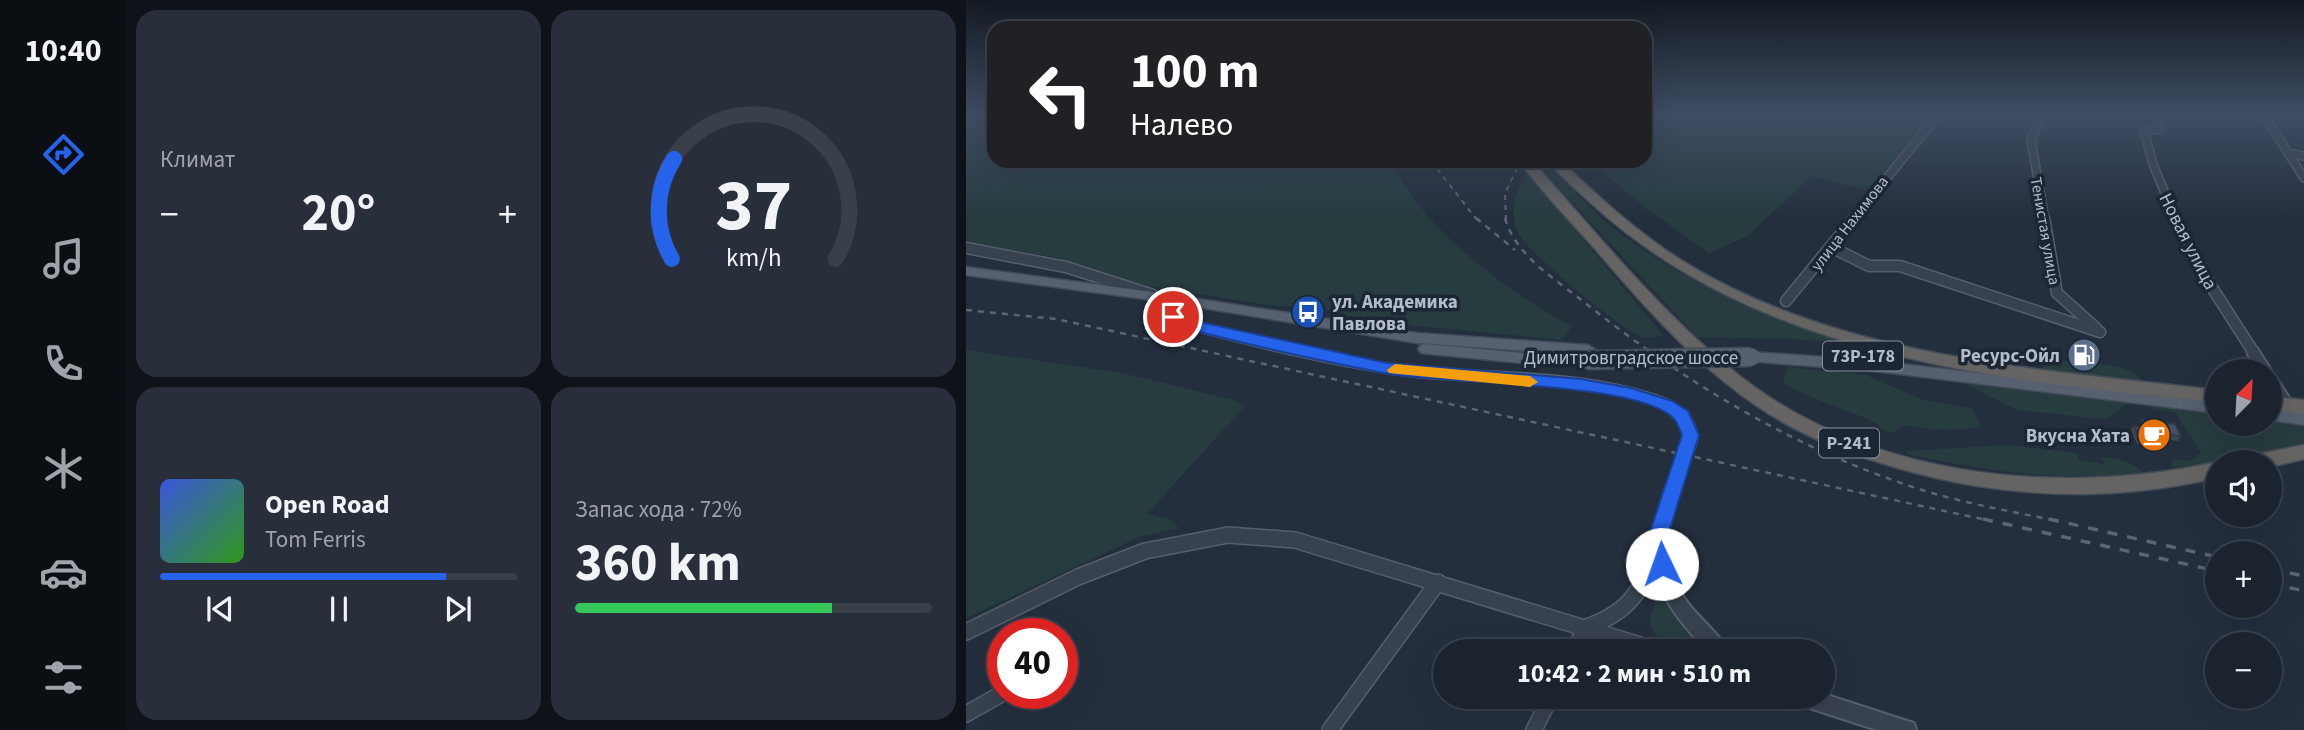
<!DOCTYPE html>
<html lang="ru">
<meta charset="utf-8">
<style>
:root{--surface:#1b232e;--page:#282f3a;--text:#f1f3f6;--muted:#a0a4aa;--line:#39404a;--accent:#2563eb}
body{margin:0;font-family:"Source Sans 3",sans-serif;background:var(--page);color:var(--text);height:100vh;display:flex;flex-direction:column;font-size:26px;white-space:nowrap}
*{box-sizing:border-box;margin:0}
p{font-size:23px;color:var(--muted)}
.icon{flex:none;width:38px;height:38px;fill:none;stroke:currentColor;stroke-width:2;stroke-linecap:round;stroke-linejoin:round}
.map{position:relative;flex:1;overflow:hidden}
.details{display:flex;flex-direction:column;gap:10px;padding:10px;background:#0f1319;width:840px}
.details>*{flex:none}
.banner{position:absolute;left:21px;top:21px;width:665px;height:147px;border-radius:21px;box-shadow:0 7px 28px #0002,0 0 0 2px var(--line);background:#202124;color:#fff;overflow:hidden}
.needle{width:46px;rotate:24deg}
.tools{position:absolute;left:1239px;top:359px;display:grid;gap:14px}
.tools a{display:grid;place-items:center;width:77px;height:77px;border-radius:50%;background:var(--surface);box-shadow:0 7px 28px #0002,0 0 0 2px var(--line);font-size:35px}
.speed{position:absolute;left:21px;top:618px;display:flex;gap:14px;font-size:35px;font-weight:700;text-align:center}
.speed>*{display:grid;place-content:center;width:91px;height:91px;border-radius:50%;background:var(--surface);box-shadow:0 7px 28px #0002,0 0 0 2px var(--line);line-height:1}
.speed .limit{border:10px solid #d22;background:#fff;color:#111}
.pin{position:absolute;display:grid;place-items:center;width:60px;height:60px;color:#fff;margin:-30px;border:4px solid #fff;border-radius:50%;box-shadow:0 2px 7px #0007}
.me{position:absolute;width:77px;margin:-38px;rotate:357deg;stroke-linejoin:round;filter:drop-shadow(0 0 5px #0008)}
.turn{display:flex;align-items:center;gap:24px;height:147px;padding:0 28px;font-size:32px}
.turn .icon{width:91px;height:91px;stroke-width:2.5}
.turn b{display:block;font-size:49px;line-height:60px}
.big{font-size:52px;font-weight:700;line-height:1.1}
.details .tile{flex:1;display:flex;flex-direction:column;justify-content:center;gap:10px;min-width:0;padding:0 24px;border-radius:21px;background:var(--page)}
.details .dial{align-items:center;gap:0}
.dial svg{height:182px;overflow:visible;fill:none;stroke:var(--line);stroke-width:7;stroke-linecap:round;text-anchor:middle}
.dial text{fill:var(--text);stroke:none}
.song{display:flex;align-items:center;gap:21px}
.cover{width:84px;height:84px;border-radius:10px;background:linear-gradient(135deg,hsl(230 70% 55%),hsl(110 70% 35%))}
.played{height:7px;border-radius:4px;background:linear-gradient(90deg,var(--accent) 80%,var(--line) 80%)}
.keys{display:flex;justify-content:space-around;direction:ltr}
.heat{display:flex;justify-content:space-between;align-items:center;font-size:38px;direction:ltr}
.charge{height:10px;border-radius:5px;background:linear-gradient(90deg,#34c759 72%,var(--line) 0)}
.details .tiles{flex:1;display:grid;gap:10px;grid-template-columns:repeat(2,1fr)}
.trip{position:absolute;left:467px;top:639px;width:402px;height:70px;border-radius:35px;background:var(--surface);box-shadow:0 7px 28px #0002,0 0 0 2px var(--line);font-weight:700;line-height:70px;text-align:center}
main{display:flex;flex:1;min-height:0}
.tab-bar{display:flex;flex-direction:column;width:126px;justify-content:space-around;align-items:center;background:#0b0e12;color:var(--muted)}
.tab-bar .icon{width:49px;height:49px}
.tab-bar .active{color:var(--accent)}
.tab-bar b{font-size:32px;color:var(--text)}
.map>svg:first-child{display:block}
.green{fill:#263c3f}
.lines{fill:none;stroke-linecap:round;stroke-linejoin:round}
.minor-far3-casing{stroke:#565f6c;stroke-width:10}
.minor-far2-casing{stroke:#565f6c;stroke-width:13}
.minor-far1-casing{stroke:#565f6c;stroke-width:15}
.minor-casing{stroke:#565f6c;stroke-width:18}
.tertiary-casing{stroke:#565f6c;stroke-width:4}
.primary-casing{stroke:#414a57;stroke-width:3}
.trunk-casing{stroke:#434c59;stroke-width:3}
.minor-far3{stroke:#38414e;stroke-width:7}
.minor-far2{stroke:#38414e;stroke-width:10}
.minor-far1{stroke:#38414e;stroke-width:11}
.minor{stroke:#38414e;stroke-width:15}
.tertiary{fill:#38414e;fill-rule:evenodd}
.primary{fill:#56606e;fill-rule:evenodd}
.trunk{fill:#656462;fill-rule:evenodd}
.rail-far2{stroke:#5a6575;stroke-width:2;stroke-dasharray:5 5;stroke-linecap:butt}
.rail-far1{stroke:#5a6575;stroke-width:2.5;stroke-dasharray:6 6;stroke-linecap:butt}
.rail{stroke:#5a6575;stroke-width:3.5;stroke-dasharray:10 10;stroke-linecap:butt}
.primary-bridge-casing{stroke:#414a57;stroke-width:21;stroke-linecap:butt}
.primary-bridge{stroke:#56606e;stroke-width:18}
.wall{fill:#3b4654}
.building{fill:#455162;stroke:#303945;stroke-width:2}
.route{fill:#2563eb;stroke:#184099;stroke-width:2}
.slow{fill:#f59e0b}
.labels{text-anchor:middle;stroke-width:7;stroke-linejoin:round;paint-order:stroke}
.far-street-label{font-size:16px;fill:#b4bcc9;stroke:#1d2633}
.shield{fill:#1d2633;stroke:#878f9c;stroke-width:2}
.shield-label{font-size:18px;font-weight:bold;fill:#b4bcc9}
.street-label{font-size:19px;fill:#b4bcc9;stroke:#1d2633}
.poi-label{font-size:19px;font-weight:bold;fill:#b4bcc9;stroke:#1d2633;text-anchor:end}
</style>
<main>
<nav class="tab-bar">
<b>10:40</b>
<svg class="icon active" aria-label="directions" viewBox="0 0 24 24"><path d="M12 3l9 9-9 9-9-9zM9 14v-3h6M13 9l2 2-2 2"/></svg>
<svg class="icon" aria-label="music" viewBox="0 0 24 24"><path d="M9 18V5l10-2v13"/><circle cx="6" cy="18" r="3"/><circle cx="16" cy="16" r="3"/></svg>
<svg class="icon" aria-label="phone" viewBox="0 0 24 24"><path d="M5 4h4l2 5-3 2q2 4 5 5l2-3 5 2v4C11 20 4 13 5 4z"/></svg>
<svg class="icon" aria-label="climate" viewBox="0 0 24 24"><path d="M12 3v18M4 7l16 10M4 17L20 7"/></svg>
<svg class="icon" aria-label="car" viewBox="0 0 24 24"><path d="M5 17H2v-5l4-1 3-4h7l3 4 3 1v5h-3M9 17h6M6 11h13"/><circle cx="7" cy="17" r="2"/><circle cx="17" cy="17" r="2"/></svg>
<svg class="icon" aria-label="filters" viewBox="0 0 24 24"><path d="M4 7h16M4 17h16"/><circle cx="9" cy="7" r="2"/><circle cx="15" cy="17" r="2"/></svg>
</nav>
<section class="details">
<div class="tiles">
<div class="tile"><p>Климат</p>
<div class="heat"><a>−</a><b class="big">20°</b><a>+</a></div>
</div>
<div class="tile dial"><svg viewBox="0 0 100 80">
<path d="M14 69A42 42 0 1 1 86 69"/>
<path d="M14 69A42 42 0 0 1 15 25" stroke="#2563eb"/>
<text x="50" y="56" font-size="32" font-weight="700">37</text>
<text x="50" y="72" font-size="11">km/h</text>
</svg></div>
<div class="tile">
<div class="song"><i class="cover"></i><div><b>Open Road</b><p>Tom Ferris</p></div></div>
<div class="played"></div>
<div class="keys"><svg class="icon" aria-label="previous" viewBox="0 0 24 24"><path d="M18 5L8 12l10 7zM5 5v14"/></svg><svg class="icon" aria-label="pause" viewBox="0 0 24 24"><path d="M8 5v14M16 5v14"/></svg><svg class="icon" aria-label="next" viewBox="0 0 24 24"><path d="M6 5l10 7-10 7zM19 5v14"/></svg></div>
</div>
<div class="tile"><p>Запас хода · 72%</p><b class="big">360 km</b><div class="charge"></div></div>
</div>
</section>
<div class="map">
<svg width="1338" height="730" viewBox="0 0 1338 730">
<rect width="100%" height="100%" fill="#242f3e"/>
<g class="green">
<path d="M0 113H28V161H427C453 227 544 294 606 326L596 340 390 320 348 306H308L171 284 94 258 0 243Z"/>
<polygon points="693,113 969,113 900,190 845,176 782,236 743,253 681,209 634,170 641,161 679,161 679,123"/>
<path d="M581 163C603 185 625 211 650 230 722 286 802 316 889 344L829 339 731 337 574 168Z"/>
<path d="M561 173 698 336C692 336 683 338 677 337 659 333 561 252 553 234 542 212 549 192 561 173Z"/>
<polygon points="0,350 156,373 268,400 278,407 181,514 204,519 213,528 173,537 0,618"/>
<path d="M1088 360C1113 363 1162 360 1177 382L1073 370Z"/>
<path d="M822 367 900 375 955 399 1007 409 1014 426C997 433 955 429 937 425L927 433C914 432 914 424 904 420 875 408 845 399 817 383Z"/>
<polygon points="1004,381 1158,400 1162,403 1142,418 1135,419 1051,410 999,384"/>
<polygon points="1186,404 1251,413 1251,424 1304,424 1304,420 1338,425 1338,444 1235,465 1205,467 1207,459 1224,461 1235,453 1209,412 1184,409"/>
<path d="M1042 445 1111 453 1113 460 1138 464 1136 457C1152 459 1166 461 1178 473 1162 477 1141 476 1124 476 1061 477 1002 467 941 454V451Z"/>
<path d="M695 594 722 633 741 651C704 651 665 635 695 594Z"/>
</g>
<g class="lines">
<defs>
<g id="minor-far3">
<polyline points="1076,113 1065,140 1079,220"/>
<polyline points="1189,113 1193,129 1178,131 1187,164 1210,220"/>
<polyline points="1297,113 1338,178"/>
<polyline points="1322,153 1338,156"/>
<polyline points="886,220 974,113"/>
</g>
<g id="minor-far2">
<polyline points="1078,218 1091,293 1130,328"/>
<polyline points="1209,218 1245,286 1288,353"/>
<polyline points="865,247 903,266 934,266 1134,332"/>
<polyline points="0,248 100,267 187,295"/>
<polyline points="820,301 888,218"/>
</g>
<g id="minor-far1">
<polyline points="1287,352 1299,371"/>
<polyline points="1304,378 1321,405"/>
</g>
<g id="minor">
<path d="M621 627C668 610 675 589 692 545"/>
<polyline points="0,632 112,577 179,551 262,535 329,540 694,651"/>
<polyline points="608,651 620,627"/>
<polyline points="0,714 37,693"/>
<polyline points="364,730 472,582"/>
<polyline points="568,730 585,696"/>
</g>
<g id="tertiary">
<path d="M224 299 230 302 215 316 225 321C290 336 355 355 422 364 504 376 589 368 670 390 685 394 701 398 714 408 725 416 730 426 731 439 713 496 681 547 721 602 731 616 757 638 763 651H742L737 647C676 581 676 550 707 468 711 456 720 441 716 428 700 383 530 382 488 379 465 378 442 376 419 372 351 362 284 344 217 327L201 317 203 315 220 300Z"/>
<polygon points="858,694 941,721 948,723 950,730 911,730 834,705 828,702 825,696 858,696"/>
</g>
<g id="primary">
<polygon points="0,267 194,293 451,333 622,345 630,350 622,355 451,343 194,301 0,275"/>
<polygon points="460,344 556,353 564,358 556,363 455,353 452,349 455,345"/>
<polygon points="785,352 901,360 1251,401 1251,413 901,370 779,361 777,357"/>
<polygon points="1304,408 1338,413 1338,425 1304,420"/>
</g>
<g id="trunk">
<path d="M553 161H566C628 230 687 304 759 364 891 477 1087 498 1251 462V478C1136 504 1024 498 912 462 869 449 825 430 788 404 727 362 677 305 629 249 603 220 576 192 553 161Z"/>
<path d="M582 161H595C635 199 675 236 723 265 880 359 1073 369 1251 390V402C1035 381 795 358 627 205 612 191 595 177 582 161Z"/>
<polygon points="1304,396 1338,400 1338,414 1304,409"/>
<polygon points="1338,445 1338,459 1304,467 1304,462 1282,462 1285,457 1292,454"/>
</g>
</defs>
<use href="#minor-far3" class="minor-far3-casing"/>
<use href="#minor-far2" class="minor-far2-casing"/>
<use href="#minor-far1" class="minor-far1-casing"/>
<use href="#minor" class="minor-casing"/>
<use href="#tertiary" class="tertiary-casing"/>
<use href="#primary" class="primary-casing"/>
<use href="#trunk" class="trunk-casing"/>
<use href="#minor-far3" class="minor-far3"/>
<use href="#minor-far2" class="minor-far2"/>
<use href="#minor-far1" class="minor-far1"/>
<use href="#minor" class="minor"/>
<use href="#tertiary" class="tertiary"/>
<use href="#primary" class="primary"/>
<use href="#trunk" class="trunk"/>
<g class="rail-far2">
<polyline points="465,161 511,220"/>
<polyline points="540,220 539,193 555,161"/>
</g>
<g class="rail-far1">
<polyline points="510,218 549,250"/>
<path d="M539 218C549 255 589 279 618 302 722 385 837 454 966 493 1007 505 1049 512 1091 521"/>
<polyline points="0,310 90,319 1025,521"/>
</g>
<g class="rail">
<polyline points="1017,519 1251,571"/>
<polyline points="1083,519 1251,557"/>
<polyline points="1304,569 1338,576"/>
<polyline points="1304,583 1338,591"/>
</g>
<defs>
<polyline id="primary-bridge" points="621,360 785,357"/>
</defs>
<use href="#primary-bridge" class="primary-bridge-casing"/>
<use href="#primary-bridge" class="primary-bridge"/>
</g>
<polygon class="wall" points="1176,420 1215,436 1212,441 1189,438 1190,441 1186,446 1171,444 1165,430 1168,426 1174,426"/>
<polygon class="building" points="1176,420 1209,424 1215,436 1186,433 1190,441 1174,439 1168,426 1179,427"/>
<linearGradient id="sky" x2="0" y2="1"><stop stop-color="#141a22"/><stop offset="0.53" stop-color="#3f4d63"/><stop offset="1" stop-color="#3f4d63" stop-opacity="0"/></linearGradient>
<rect width="1338" height="215" fill="url(#sky)"/>
<path class="route" d="M207 313 225 320 421 363 615 379 665 388 706 401 722 411 733 435 704 529C703 542 709 559 703 570L696 573 689 570 682 545 685 529 716 435C714 430 712 424 709 420 678 381 473 384 418 373 350 360 282 345 215 327L199 317Z"/>
<polygon class="slow" points="429,364 564,376 572,382 564,387 423,373 421,370"/>
<defs>
<symbol id="bus-disc" viewBox="-11 -11 22 22"><circle r="9.5" fill="#1a4fb4" stroke="#1d2633"/><path d="M-5-6H5V4H4V6H2V4H-2V6H-4V4H-5ZM-3.5-4V0h7V-4ZM-3.5 1.2v1.5H-2V1.2ZM2 1.2v1.5H3.5V1.2Z" fill="#fff"/></symbol>
<symbol id="fuel-disc" viewBox="-11 -11 22 22"><circle r="9.5" fill="#5c6f8a" stroke="#1d2633"/><path d="M-5.5-6h7V0h2V4h1.3V-2.5L3-4.5l.8-.8L6-3V5H2.5V1h-1V6h-7ZM-4.2-4.7v3.2H.2V-4.7Z" fill="#fff"/></symbol>
<symbol id="cafe-disc" viewBox="-11 -11 22 22"><circle r="9.5" fill="#e8710a" stroke="#1d2633"/><path d="M-5.5-4.5H6V0H3Q3 3.5 0 3.5H-2.5Q-5.5 3.5-5.5 0ZM3-3.2v2h1.7v-2ZM-6 4.5H4V6H-6Z" fill="#fff"/></symbol>
</defs>
<g fill-rule="evenodd">
<use href="#bus-disc" x="323" y="293" width="38" height="38"/>
<use href="#fuel-disc" x="1099" y="336" width="38" height="38"/>
<use href="#cafe-disc" x="1169" y="416" width="38" height="38"/>
</g>
<g class="labels">
<g class="far-street-label">
<text transform="translate(883 223) rotate(-52)" y="6">улица Нахимова</text>
<text transform="translate(1080 231) rotate(80)" y="6">Тенистая улица</text>
</g>
<g class="shield">
<rect x="857" y="341.5" width="80" height="29" rx="5"/>
<rect x="853" y="428.5" width="60" height="29" rx="5"/>
</g>
<g class="shield-label">
<text x="897" y="362">73Р-178</text>
<text x="883" y="449">Р-241</text>
</g>
<g class="street-label">
<text transform="translate(1223 241) rotate(63)" y="7">Новая улица</text>
<text x="665" y="364">Димитровградское шоссе</text>
</g>
<g class="poi-label">
<text x="366" y="308" text-anchor="start">ул. Академика<tspan x="366" dy="22">Павлова</tspan></text>
<text x="1094" y="362">Ресурс-Ойл</text>
<text x="1164" y="442">Вкусна Хата</text>
</g>
</g>
</svg>
<div class="tools">
<a><svg class="needle" viewBox="-14 -14 28 28"><path d="M0-13l5 13h-10z" fill="#e53935"/><path d="M0 13l5-13h-10z" fill="#a0a4aa"/></svg></a>
<a><svg class="icon" aria-label="sound" viewBox="0 0 24 24"><path d="M4 9h4l5-4v14l-5-4H4zM17 9q2 3 0 6"/></svg></a>
<a>+</a>
<a>−</a>
</div>
<div class="speed"><div class="limit">40</div></div>
<div class="pin" style="left:207px;top:317px;background:#d93025"><svg class="icon" aria-label="arrive" viewBox="0 0 24 24"><path d="M6 21V4h12l-3 4 3 4H6"/></svg></div>
<svg class="me" style="left:696px;top:564px" viewBox="-20 -20 40 40"><circle r="19" fill="#fff"/><path d="M0-13L10 11 0 6-10 11z" fill="#2563eb"/></svg>
<div class="trip">10:42 · 2 мин · 510 m</div>
<div class="banner">
<div class="turn"><svg class="icon" aria-label="left" viewBox="0 0 24 24"><path d="M17 20v-9H6M10 6l-5 5 5 5"/></svg><div><b>100 m</b>Налево</div></div>
</div>
</div>
</main>
